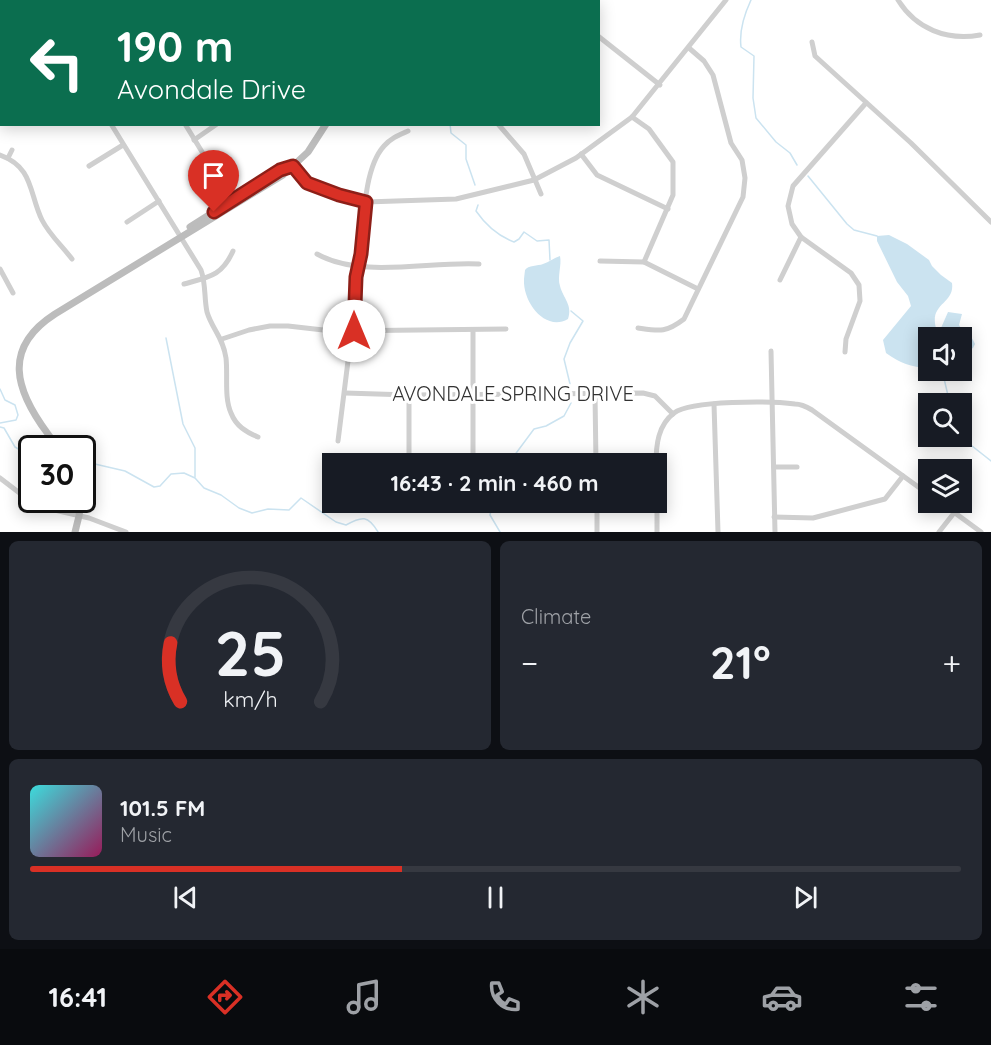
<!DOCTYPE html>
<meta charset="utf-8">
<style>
:root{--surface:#171b24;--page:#242831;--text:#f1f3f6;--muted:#9ea1a6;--line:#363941;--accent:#d93025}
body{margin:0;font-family:Quicksand,sans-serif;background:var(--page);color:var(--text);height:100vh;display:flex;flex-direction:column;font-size:22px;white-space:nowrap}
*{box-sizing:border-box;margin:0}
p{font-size:20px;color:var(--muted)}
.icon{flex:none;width:33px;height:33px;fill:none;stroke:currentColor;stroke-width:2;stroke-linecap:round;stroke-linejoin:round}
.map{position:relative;height:532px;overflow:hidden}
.drawer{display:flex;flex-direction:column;gap:9px;padding:9px;background:#0d0f14;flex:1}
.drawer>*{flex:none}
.guide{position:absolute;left:0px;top:0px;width:600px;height:126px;box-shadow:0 3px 15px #0003;background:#0b6e4f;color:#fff;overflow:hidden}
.buttons{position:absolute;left:918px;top:327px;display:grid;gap:12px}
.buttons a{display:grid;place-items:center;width:54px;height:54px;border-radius:0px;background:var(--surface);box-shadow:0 3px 15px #0003;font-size:30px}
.speed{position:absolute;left:18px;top:435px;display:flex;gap:12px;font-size:30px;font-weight:700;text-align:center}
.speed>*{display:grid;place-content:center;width:78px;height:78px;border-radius:50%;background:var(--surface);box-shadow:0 3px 15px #0003;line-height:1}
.speed .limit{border:3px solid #111;border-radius:9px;background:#fff;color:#111}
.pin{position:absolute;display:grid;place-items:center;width:51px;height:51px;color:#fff;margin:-62px -26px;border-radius:50% 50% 50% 0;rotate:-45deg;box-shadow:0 0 6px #0007}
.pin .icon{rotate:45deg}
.me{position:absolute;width:66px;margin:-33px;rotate:0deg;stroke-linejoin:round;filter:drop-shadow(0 0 4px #0008)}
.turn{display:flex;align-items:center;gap:21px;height:126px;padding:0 18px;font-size:27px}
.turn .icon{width:78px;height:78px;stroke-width:2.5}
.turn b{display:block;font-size:42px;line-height:51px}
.big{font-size:45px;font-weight:700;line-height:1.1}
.drawer .card{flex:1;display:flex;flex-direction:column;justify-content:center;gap:9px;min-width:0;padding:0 21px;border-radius:9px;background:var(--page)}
.drawer .dial{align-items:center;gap:0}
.dial svg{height:156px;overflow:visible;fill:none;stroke:var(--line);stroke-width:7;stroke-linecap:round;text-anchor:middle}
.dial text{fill:var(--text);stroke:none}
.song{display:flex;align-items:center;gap:18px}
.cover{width:72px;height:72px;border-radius:9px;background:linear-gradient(135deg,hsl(180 70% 55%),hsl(330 70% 35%))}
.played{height:6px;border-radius:3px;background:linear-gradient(90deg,var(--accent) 40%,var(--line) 40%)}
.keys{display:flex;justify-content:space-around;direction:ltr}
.heat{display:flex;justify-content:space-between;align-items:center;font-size:33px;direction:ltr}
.drawer .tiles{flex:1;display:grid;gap:9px;grid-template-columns:1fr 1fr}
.card:last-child{grid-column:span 2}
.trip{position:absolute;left:322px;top:453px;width:345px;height:60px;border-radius:0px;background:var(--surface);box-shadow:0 3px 15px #0003;font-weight:700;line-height:60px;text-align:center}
.dock{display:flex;height:96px;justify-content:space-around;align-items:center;background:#090b0e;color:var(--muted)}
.dock .icon{width:42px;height:42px}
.dock .active{color:var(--accent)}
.dock b{font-size:27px;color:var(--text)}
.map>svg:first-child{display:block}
.water{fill:#cbe3f0}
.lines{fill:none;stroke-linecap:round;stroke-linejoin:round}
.stream{stroke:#cbe3f0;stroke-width:1.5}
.street{stroke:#cfcfcf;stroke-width:5}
.secondary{stroke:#bcbcbc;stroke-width:7}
.route-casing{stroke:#8d1f18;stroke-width:15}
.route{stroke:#d93025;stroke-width:10}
.labels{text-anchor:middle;stroke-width:6;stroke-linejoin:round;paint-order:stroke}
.street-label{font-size:20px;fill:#323232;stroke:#fff}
</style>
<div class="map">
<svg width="991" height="532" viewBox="0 0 991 532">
<rect width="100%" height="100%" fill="#fff"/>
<g class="water">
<path d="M889 235 907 244 929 260 932 266 941 275 952 283C955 304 929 303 936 328H941L948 312 962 314 959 325C964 334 971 333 975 344L973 348 962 354V338H928V368C911 367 900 363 886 353L883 340 911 306 908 296 897 282 877 241V236Z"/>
<path d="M560 256C562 265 557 277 560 286 563 298 573 305 568 319 545 332 523 302 524 280 524 278 525 271 525 270 528 265 538 266 543 264 549 262 554 258 560 256Z"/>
</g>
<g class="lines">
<g class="stream">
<path d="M751 0C744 15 739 31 741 47L754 56 753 98 756 118 776 142 790 153 797 165"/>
<polyline points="450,124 451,133 466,145 466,159 475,185"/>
<polyline points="808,176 847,224 854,230 877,236"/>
<path d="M478 205 476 211C485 224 498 236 514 242L519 239 524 232 537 241 549 240 550 260"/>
<polyline points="166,338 183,424 195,448 195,477"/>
<polyline points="942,370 950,404"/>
<polyline points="570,384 564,359 570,343 583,321 571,311"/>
<polyline points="0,389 5,400 15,405 18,415 16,420 0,423"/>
<polyline points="0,427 4,428 15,447 32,457"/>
<polyline points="962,433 967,442 991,461"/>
<path d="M82 461 125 471 154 487 160 486 171 474 184 473 195 478 204 488 221 495 239 508 252 513 268 509 289 510 301 498 336 522 346 525C362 516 368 515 378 532"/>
<polyline points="508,464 534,429 546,426 564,416 571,403"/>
<polyline points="493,502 490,515 500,532"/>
</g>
<g class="street">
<polyline points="240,0 243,2"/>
<polyline points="460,0 461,2"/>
<path d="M898 0C916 29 947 41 980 35"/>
<polyline points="93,2 95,0"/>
<polyline points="212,2 214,0"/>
<polyline points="264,2 265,0"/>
<polyline points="598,36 660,85"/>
<polyline points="812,42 815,56 911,143 991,222"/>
<polyline points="632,117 649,129 673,162 673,195 644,262"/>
<path d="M111 124 201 270C206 284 204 298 207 312 212 329 223 337 226 358 228 376 224 397 231 413 236 426 246 432 258 437"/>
<polyline points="185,124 207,160"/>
<polyline points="498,124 524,154 541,194"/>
<polyline points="194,140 217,124"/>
<polyline points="581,154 597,175 668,209"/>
<path d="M0 155C34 167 29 194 42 220 49 234 62 246 72 259"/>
<polyline points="8,158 12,150"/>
<polyline points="89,166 123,145"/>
<polyline points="293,166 307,182 339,195 366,202 456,199 534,180 576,158 632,117 726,0"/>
<polyline points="127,222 159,201"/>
<path d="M317 254C362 279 429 261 479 264"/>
<polyline points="600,261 644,262 698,289"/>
<polyline points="0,269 13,293"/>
<polyline points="780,280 801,237"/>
<path d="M184 284C209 277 222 276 233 251"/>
<path d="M638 328C659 331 666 333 684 319L743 197 745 178 742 160 731 143 713 75 704 61 689 48"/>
<polyline points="473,330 473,464"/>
<polyline points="222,339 249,330 270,326 288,326 332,331 506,329"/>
<polyline points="771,351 775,532"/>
<polyline points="845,352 846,339 860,301 859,285 851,273 801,237 792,224 788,206 793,186 866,103"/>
<polyline points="345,393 409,395 643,393 655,396 673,414"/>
<polyline points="595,394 596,464"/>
<polyline points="409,395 409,464"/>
<polyline points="714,404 718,532"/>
<path d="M338 441 348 361 353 346 357 265 361 254C364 223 363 169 384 146 391 138 399 135 408 131"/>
<path d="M656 464C656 445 658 425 674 413 691 400 772 401 795 404 801 404 807 407 812 410L928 494"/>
<polyline points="774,467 797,467"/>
<polyline points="0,478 30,501 46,508 89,518 126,532"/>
<polyline points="597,502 597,532"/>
<polyline points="657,502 657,532"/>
<polyline points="940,502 981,532"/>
<polyline points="774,517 813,518 885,499 903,476"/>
<polyline points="939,532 954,513"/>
</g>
<g class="secondary">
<polyline points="379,2 380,0"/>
<polyline points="190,227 280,170 290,166"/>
<path d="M60 448C56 443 51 439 48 434 15 390 2 348 55 314L283 175 308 152 326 124"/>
<polyline points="75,532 79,516 81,500"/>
</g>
</g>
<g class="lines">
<defs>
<polyline id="route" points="214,212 280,170 293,166 307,183 339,195 366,202 361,254 356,277 354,331"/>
</defs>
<use href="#route" class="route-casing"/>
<use href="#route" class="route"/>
</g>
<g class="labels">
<g class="street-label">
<text x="513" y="401">AVONDALE SPRING DRIVE</text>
</g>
</g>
</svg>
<div class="buttons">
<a><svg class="icon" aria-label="sound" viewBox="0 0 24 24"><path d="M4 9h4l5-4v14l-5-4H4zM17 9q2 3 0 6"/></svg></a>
<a><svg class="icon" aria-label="search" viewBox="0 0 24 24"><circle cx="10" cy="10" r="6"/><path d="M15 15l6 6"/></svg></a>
<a><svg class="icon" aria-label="layers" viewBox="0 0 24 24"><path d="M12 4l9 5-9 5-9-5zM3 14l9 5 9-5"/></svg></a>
</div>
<div class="speed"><div class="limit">30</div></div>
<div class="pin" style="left:214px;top:212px;background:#d93025"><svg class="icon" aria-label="arrive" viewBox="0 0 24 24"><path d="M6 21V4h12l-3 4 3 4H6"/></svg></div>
<svg class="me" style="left:354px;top:331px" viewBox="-20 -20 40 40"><circle r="19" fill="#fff"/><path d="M0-13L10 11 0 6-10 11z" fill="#d93025"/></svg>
<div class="trip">16:43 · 2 min · 460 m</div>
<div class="guide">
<div class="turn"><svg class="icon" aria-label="left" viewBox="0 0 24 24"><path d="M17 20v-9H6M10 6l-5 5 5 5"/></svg><div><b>190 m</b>Avondale Drive</div></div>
</div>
</div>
<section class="drawer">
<div class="tiles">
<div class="card dial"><svg viewBox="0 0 100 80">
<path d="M14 69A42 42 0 1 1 86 69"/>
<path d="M14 69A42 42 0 0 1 9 39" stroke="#d93025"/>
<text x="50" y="56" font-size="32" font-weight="700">25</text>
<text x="50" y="72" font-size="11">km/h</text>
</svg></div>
<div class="card"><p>Climate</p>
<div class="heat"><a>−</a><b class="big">21°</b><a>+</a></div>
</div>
<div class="card">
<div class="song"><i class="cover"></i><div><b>101.5 FM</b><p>Music</p></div></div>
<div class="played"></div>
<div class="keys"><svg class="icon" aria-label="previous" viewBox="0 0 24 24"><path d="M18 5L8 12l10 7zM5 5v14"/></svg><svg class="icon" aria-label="pause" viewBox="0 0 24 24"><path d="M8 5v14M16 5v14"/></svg><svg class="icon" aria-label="next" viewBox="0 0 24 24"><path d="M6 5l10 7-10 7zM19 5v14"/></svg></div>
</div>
</div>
</section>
<nav class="dock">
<b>16:41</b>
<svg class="icon active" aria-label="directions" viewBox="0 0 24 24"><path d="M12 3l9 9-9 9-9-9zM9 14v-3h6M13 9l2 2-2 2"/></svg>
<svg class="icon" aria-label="music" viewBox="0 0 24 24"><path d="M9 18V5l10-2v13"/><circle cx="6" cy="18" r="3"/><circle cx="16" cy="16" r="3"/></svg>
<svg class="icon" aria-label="phone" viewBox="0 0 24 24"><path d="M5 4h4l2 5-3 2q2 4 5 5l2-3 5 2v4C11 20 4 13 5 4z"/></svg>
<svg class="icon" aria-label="climate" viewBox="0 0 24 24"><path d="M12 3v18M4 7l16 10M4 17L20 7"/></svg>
<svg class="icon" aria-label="car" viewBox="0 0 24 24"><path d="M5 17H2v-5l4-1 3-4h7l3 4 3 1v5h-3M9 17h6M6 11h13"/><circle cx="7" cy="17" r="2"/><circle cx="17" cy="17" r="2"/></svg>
<svg class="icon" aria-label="filters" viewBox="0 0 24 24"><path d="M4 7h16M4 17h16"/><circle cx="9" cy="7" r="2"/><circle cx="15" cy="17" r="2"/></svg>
</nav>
